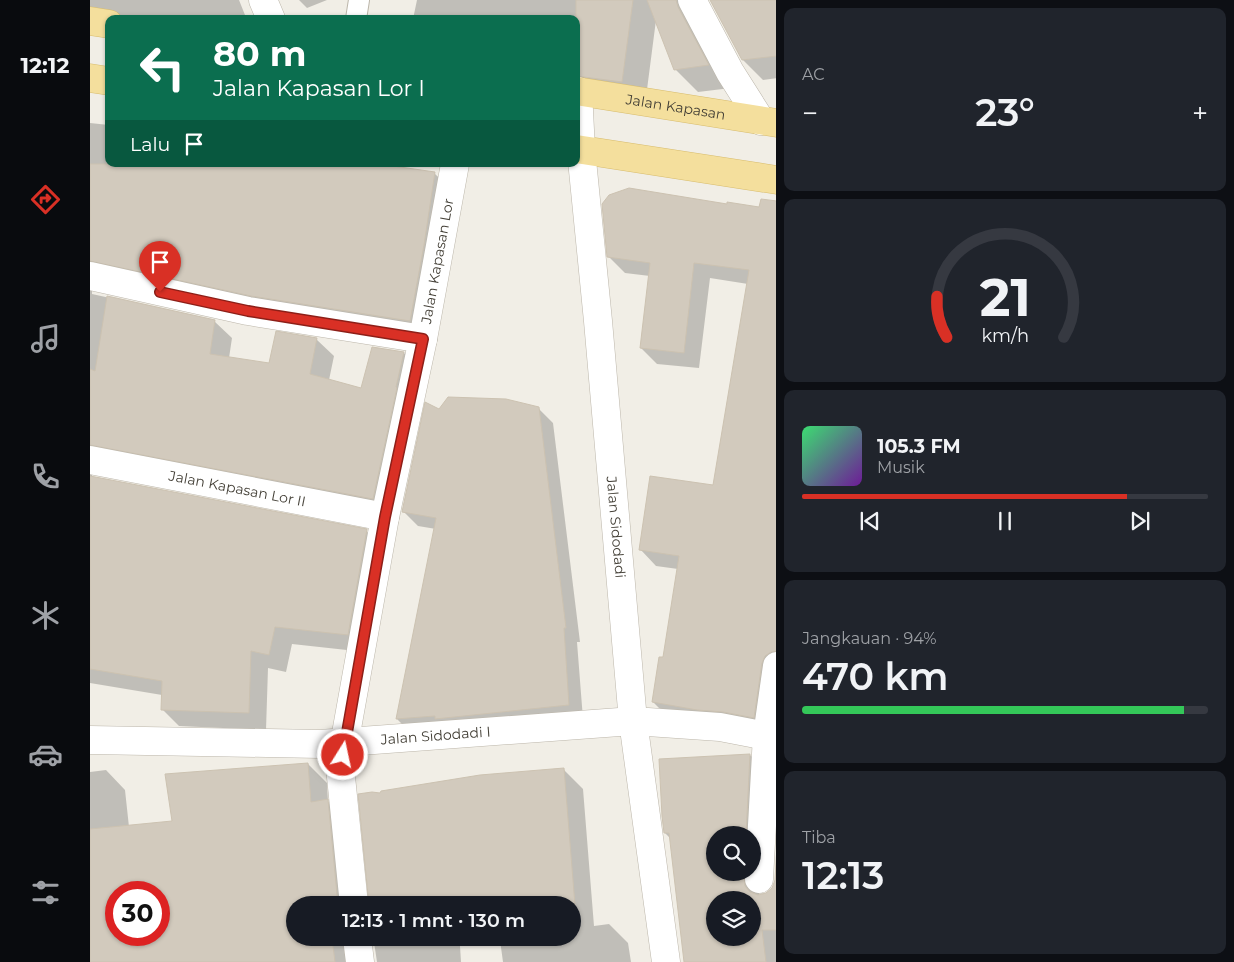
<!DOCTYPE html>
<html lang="id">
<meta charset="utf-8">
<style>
:root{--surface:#171b24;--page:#20242c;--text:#f1f3f6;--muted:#9ea1a6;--line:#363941;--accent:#d93025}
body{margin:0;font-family:Montserrat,sans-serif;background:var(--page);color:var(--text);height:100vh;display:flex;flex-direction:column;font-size:19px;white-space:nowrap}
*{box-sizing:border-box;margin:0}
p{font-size:16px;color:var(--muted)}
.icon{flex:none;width:28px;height:28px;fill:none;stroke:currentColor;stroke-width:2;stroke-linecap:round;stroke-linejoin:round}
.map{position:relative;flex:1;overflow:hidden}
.details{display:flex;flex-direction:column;gap:8px;padding:8px;background:#0d0f14;width:458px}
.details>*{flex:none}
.hud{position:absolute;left:15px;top:15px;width:475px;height:152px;border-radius:10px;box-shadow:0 1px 4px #0004;background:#0b6e4f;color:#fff;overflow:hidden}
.tools{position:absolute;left:616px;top:826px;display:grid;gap:10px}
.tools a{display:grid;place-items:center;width:55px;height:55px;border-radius:50%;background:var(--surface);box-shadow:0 1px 4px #0004;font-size:25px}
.speed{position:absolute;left:15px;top:881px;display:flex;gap:10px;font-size:25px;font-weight:700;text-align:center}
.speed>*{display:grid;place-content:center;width:65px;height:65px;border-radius:50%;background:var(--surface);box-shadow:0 1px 4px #0004;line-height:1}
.speed .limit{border:8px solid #d22;background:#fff;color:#111}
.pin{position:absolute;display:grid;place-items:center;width:42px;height:42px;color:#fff;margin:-51px -21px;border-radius:50% 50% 50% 0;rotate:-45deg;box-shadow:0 0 5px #0007}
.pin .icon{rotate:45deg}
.me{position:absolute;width:55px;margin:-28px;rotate:10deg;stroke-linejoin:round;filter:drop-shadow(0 0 4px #0008)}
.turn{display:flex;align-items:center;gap:18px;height:105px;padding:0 25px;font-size:22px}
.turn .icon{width:65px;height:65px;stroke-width:2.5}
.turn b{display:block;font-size:35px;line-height:42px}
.then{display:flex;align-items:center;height:48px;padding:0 25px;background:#0003;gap:10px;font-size:19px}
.big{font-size:38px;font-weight:600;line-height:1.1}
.details .card{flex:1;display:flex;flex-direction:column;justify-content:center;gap:8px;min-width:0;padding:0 18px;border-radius:10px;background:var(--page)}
.details .dial{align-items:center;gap:0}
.dial svg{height:130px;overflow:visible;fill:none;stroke:var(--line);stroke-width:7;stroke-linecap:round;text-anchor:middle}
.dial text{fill:var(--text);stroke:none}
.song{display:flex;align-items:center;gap:15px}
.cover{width:60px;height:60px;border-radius:8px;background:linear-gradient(135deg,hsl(140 70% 55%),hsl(280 70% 35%))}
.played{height:5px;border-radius:2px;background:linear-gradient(90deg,var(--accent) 80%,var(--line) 80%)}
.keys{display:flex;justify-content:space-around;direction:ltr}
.heat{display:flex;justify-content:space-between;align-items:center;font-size:28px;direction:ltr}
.charge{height:8px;border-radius:4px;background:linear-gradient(90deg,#34c759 94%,var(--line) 0)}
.trip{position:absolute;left:196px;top:896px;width:295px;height:50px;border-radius:25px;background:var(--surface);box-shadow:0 1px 4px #0004;font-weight:600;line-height:50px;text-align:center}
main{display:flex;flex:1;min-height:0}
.tabs{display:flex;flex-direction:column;width:90px;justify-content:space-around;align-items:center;background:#090b0e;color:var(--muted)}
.tabs .icon{width:35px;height:35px}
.tabs .on{color:var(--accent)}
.tabs b{font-size:22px;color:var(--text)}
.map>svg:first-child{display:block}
.shadow{fill:#0003;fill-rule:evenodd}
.building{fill:#d2cabd;stroke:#ccc2b1;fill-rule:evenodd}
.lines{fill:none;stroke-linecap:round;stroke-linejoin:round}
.lane-casing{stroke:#bcb6aa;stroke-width:22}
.street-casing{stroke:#bcb6aa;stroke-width:29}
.primary-casing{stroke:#d7bc6e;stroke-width:29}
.lane{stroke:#fff;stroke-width:20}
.street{stroke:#fff;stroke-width:28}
.primary{stroke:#f4df9d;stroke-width:28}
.route-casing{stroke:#8d1f18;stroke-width:12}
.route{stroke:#d93025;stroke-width:9}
.labels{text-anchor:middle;stroke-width:4;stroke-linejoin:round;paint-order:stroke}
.street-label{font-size:14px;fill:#433f36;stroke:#fff}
</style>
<main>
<nav class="tabs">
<b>12:12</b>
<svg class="icon on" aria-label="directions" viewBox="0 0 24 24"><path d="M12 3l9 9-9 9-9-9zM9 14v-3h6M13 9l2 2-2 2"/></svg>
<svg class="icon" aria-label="music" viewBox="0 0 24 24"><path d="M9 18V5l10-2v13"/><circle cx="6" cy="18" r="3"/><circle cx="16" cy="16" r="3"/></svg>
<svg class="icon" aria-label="phone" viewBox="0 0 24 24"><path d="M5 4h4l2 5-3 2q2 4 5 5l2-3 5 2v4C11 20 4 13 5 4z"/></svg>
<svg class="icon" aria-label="climate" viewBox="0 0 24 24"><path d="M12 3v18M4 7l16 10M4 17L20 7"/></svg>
<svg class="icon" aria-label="car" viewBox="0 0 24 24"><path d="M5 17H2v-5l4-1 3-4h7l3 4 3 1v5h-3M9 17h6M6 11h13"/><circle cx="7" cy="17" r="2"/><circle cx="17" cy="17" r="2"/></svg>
<svg class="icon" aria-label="filters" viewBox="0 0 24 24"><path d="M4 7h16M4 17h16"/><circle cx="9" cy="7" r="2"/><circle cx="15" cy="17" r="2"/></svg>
</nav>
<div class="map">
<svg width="687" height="962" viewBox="0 0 687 962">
<rect width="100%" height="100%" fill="#f1eee6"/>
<g class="shadow">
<polygon points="0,0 149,0 155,15 150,19 19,19 0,27"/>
<polygon points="209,0 237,0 217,8"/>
<polygon points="327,0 600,0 641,88 608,92 585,69 566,20 555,105 486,90 486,19 323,19"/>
<polygon points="621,0 687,0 687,78 673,80 653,60"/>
<polygon points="0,123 19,125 19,164 280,164 344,173 362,190 338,338 6,282 2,291 2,294 124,321 142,338 139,358 180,364 226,339 244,356 239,380 272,389 314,353 331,370 300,515 6,467 2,474 2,478 276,531 294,548 275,652 202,644 196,672 178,668 176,730 89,726 72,709 72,695 0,683"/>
<polygon points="638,206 687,211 687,686 680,733 579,718 563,702 574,659 588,569 566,566 550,549 624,487 658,284 620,278 609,368 567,364 551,348 560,276 535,273 519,257"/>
<polygon points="449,409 463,423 490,642 487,642 493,719 321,733 307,719 346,529 328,526 313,511 350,411"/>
<path d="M660 755 676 771 669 896 676 894 683 889 686 880 687 868V962H612L581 839 575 833ZM625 835H662V872H625ZM625 900H662V938H625Z"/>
<path d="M218 764 237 783 238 802 256 820 265 905H205V938H482V905H281L291 795 474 770 493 789 504 926 519 924 538 943 541 962H413L410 940 370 946 371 962H287L284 942 277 944 271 962H0V772L16 770 35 790 39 827 83 822ZM26 892H69V935H26Z"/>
</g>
<g class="building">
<polygon points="486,0 543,0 532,82 486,76"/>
<polygon points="557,0 586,0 588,7 619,65 584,70"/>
<polygon points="620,0 687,0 687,56 652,60"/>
<polygon points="0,164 289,164 345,172 334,245 320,321 161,296 0,261"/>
<polygon points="539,188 637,204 637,202 669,207 671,199 687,201 687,651 681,652 675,656 672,663 664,718 633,712 607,710 562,702 569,657 573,657 589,556 549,550 560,476 623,485 659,270 604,263 594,353 550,348 560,263 517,257 512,204 519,195"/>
<polygon points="17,296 125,320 120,354 179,363 186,331 227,338 220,374 271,388 282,347 314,352 306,387 307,388 283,499 0,445 0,369 5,371"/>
<polygon points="358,397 416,399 449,407 476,628 474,628 479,705 345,719 345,716 306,719 346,518 312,512 335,402 349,409"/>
<polygon points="0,476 277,529 258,635 185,627 179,655 161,651 159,713 71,710 72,681 0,669"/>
<path d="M660 754 656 835H625V872H654L655 886 660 892 668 895 676 893 682 888 685 880 687 846V930H672L676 962H594L579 833H574L572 816 569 759ZM625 900H662V938H625Z"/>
<path d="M218 763 221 802 238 799 248 905H205V938H242L245 962H0V829L82 821 75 774ZM26 892H69V935H26Z"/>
<polygon points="474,768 485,905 279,905 268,794 282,792 290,793 291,791 390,775"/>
</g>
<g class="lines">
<defs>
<polyline id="lane" points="266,19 269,0"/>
<g id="street">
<polyline points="173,0 181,19"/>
<polyline points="602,0 640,72 671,121"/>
<path id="s1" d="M488 91 491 150 508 321 543 721 576 962"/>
<polyline points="0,276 158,311 333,339"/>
<path id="s2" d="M0 460 295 517"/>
<path id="s3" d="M0 740 230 744 543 721 630 727 687 738"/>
<polyline points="669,879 677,736 687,666"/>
<path id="s4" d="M264 905 250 767 295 517 333 339 365 164"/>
<polyline points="267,938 270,962"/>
</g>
<g id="primary">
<polyline points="0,21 19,24"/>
<polyline points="0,78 19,81"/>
<path id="s5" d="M486 91 687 123"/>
<polyline points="486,149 687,180"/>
</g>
</defs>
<use href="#lane" class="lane-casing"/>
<use href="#street" class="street-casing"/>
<use href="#primary" class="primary-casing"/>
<use href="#lane" class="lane"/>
<use href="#street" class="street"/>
<use href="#primary" class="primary"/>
</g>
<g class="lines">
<defs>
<polyline id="route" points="70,292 158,311 333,339 295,517 253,755"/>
</defs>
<use href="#route" class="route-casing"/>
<use href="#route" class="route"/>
</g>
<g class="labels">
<g class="street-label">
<text dy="5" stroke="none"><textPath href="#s5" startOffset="101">Jalan Kapasan</textPath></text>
<text dy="5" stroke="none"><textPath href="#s4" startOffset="654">Jalan Kapasan Lor</textPath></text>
<text dy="5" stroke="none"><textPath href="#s2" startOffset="150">Jalan Kapasan Lor II</textPath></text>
<text dy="5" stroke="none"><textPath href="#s1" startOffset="438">Jalan Sidodadi</textPath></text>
<text dy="5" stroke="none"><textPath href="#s3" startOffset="346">Jalan Sidodadi I</textPath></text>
</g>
</g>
</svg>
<div class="tools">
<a><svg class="icon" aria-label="search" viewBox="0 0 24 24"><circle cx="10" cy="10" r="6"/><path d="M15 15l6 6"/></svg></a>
<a><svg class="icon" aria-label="layers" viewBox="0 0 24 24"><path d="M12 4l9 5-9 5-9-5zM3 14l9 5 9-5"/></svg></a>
</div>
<div class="speed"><div class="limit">30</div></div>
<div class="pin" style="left:70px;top:292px;background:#d93025"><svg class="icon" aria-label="arrive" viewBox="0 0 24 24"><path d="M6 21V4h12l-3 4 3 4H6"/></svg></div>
<svg class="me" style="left:253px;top:755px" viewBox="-20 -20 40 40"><circle r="17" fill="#d93025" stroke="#fff" stroke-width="3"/><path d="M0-11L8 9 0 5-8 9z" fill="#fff"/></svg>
<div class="trip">12:13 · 1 mnt · 130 m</div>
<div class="hud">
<div class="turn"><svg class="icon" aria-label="left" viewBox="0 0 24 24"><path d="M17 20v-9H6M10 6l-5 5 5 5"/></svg><div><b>80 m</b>Jalan Kapasan Lor I</div></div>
<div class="then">Lalu<svg class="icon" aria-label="arrive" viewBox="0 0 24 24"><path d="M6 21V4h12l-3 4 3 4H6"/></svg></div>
</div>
</div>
<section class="details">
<div class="card"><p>AC</p>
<div class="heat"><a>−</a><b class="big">23°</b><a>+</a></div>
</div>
<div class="card dial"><svg viewBox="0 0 100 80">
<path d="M14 69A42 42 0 1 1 86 69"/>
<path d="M14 69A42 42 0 0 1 8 44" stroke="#d93025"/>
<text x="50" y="56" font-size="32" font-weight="700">21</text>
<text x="50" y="72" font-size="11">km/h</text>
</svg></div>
<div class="card">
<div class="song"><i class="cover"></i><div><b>105.3 FM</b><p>Musik</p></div></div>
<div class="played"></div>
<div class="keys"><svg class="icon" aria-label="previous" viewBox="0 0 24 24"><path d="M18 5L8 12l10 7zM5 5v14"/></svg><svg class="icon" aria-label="pause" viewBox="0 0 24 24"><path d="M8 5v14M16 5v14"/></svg><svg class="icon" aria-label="next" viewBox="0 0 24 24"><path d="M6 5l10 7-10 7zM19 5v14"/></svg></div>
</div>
<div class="card"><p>Jangkauan · 94%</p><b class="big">470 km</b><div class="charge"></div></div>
<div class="card"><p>Tiba</p><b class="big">12:13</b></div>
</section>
</main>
